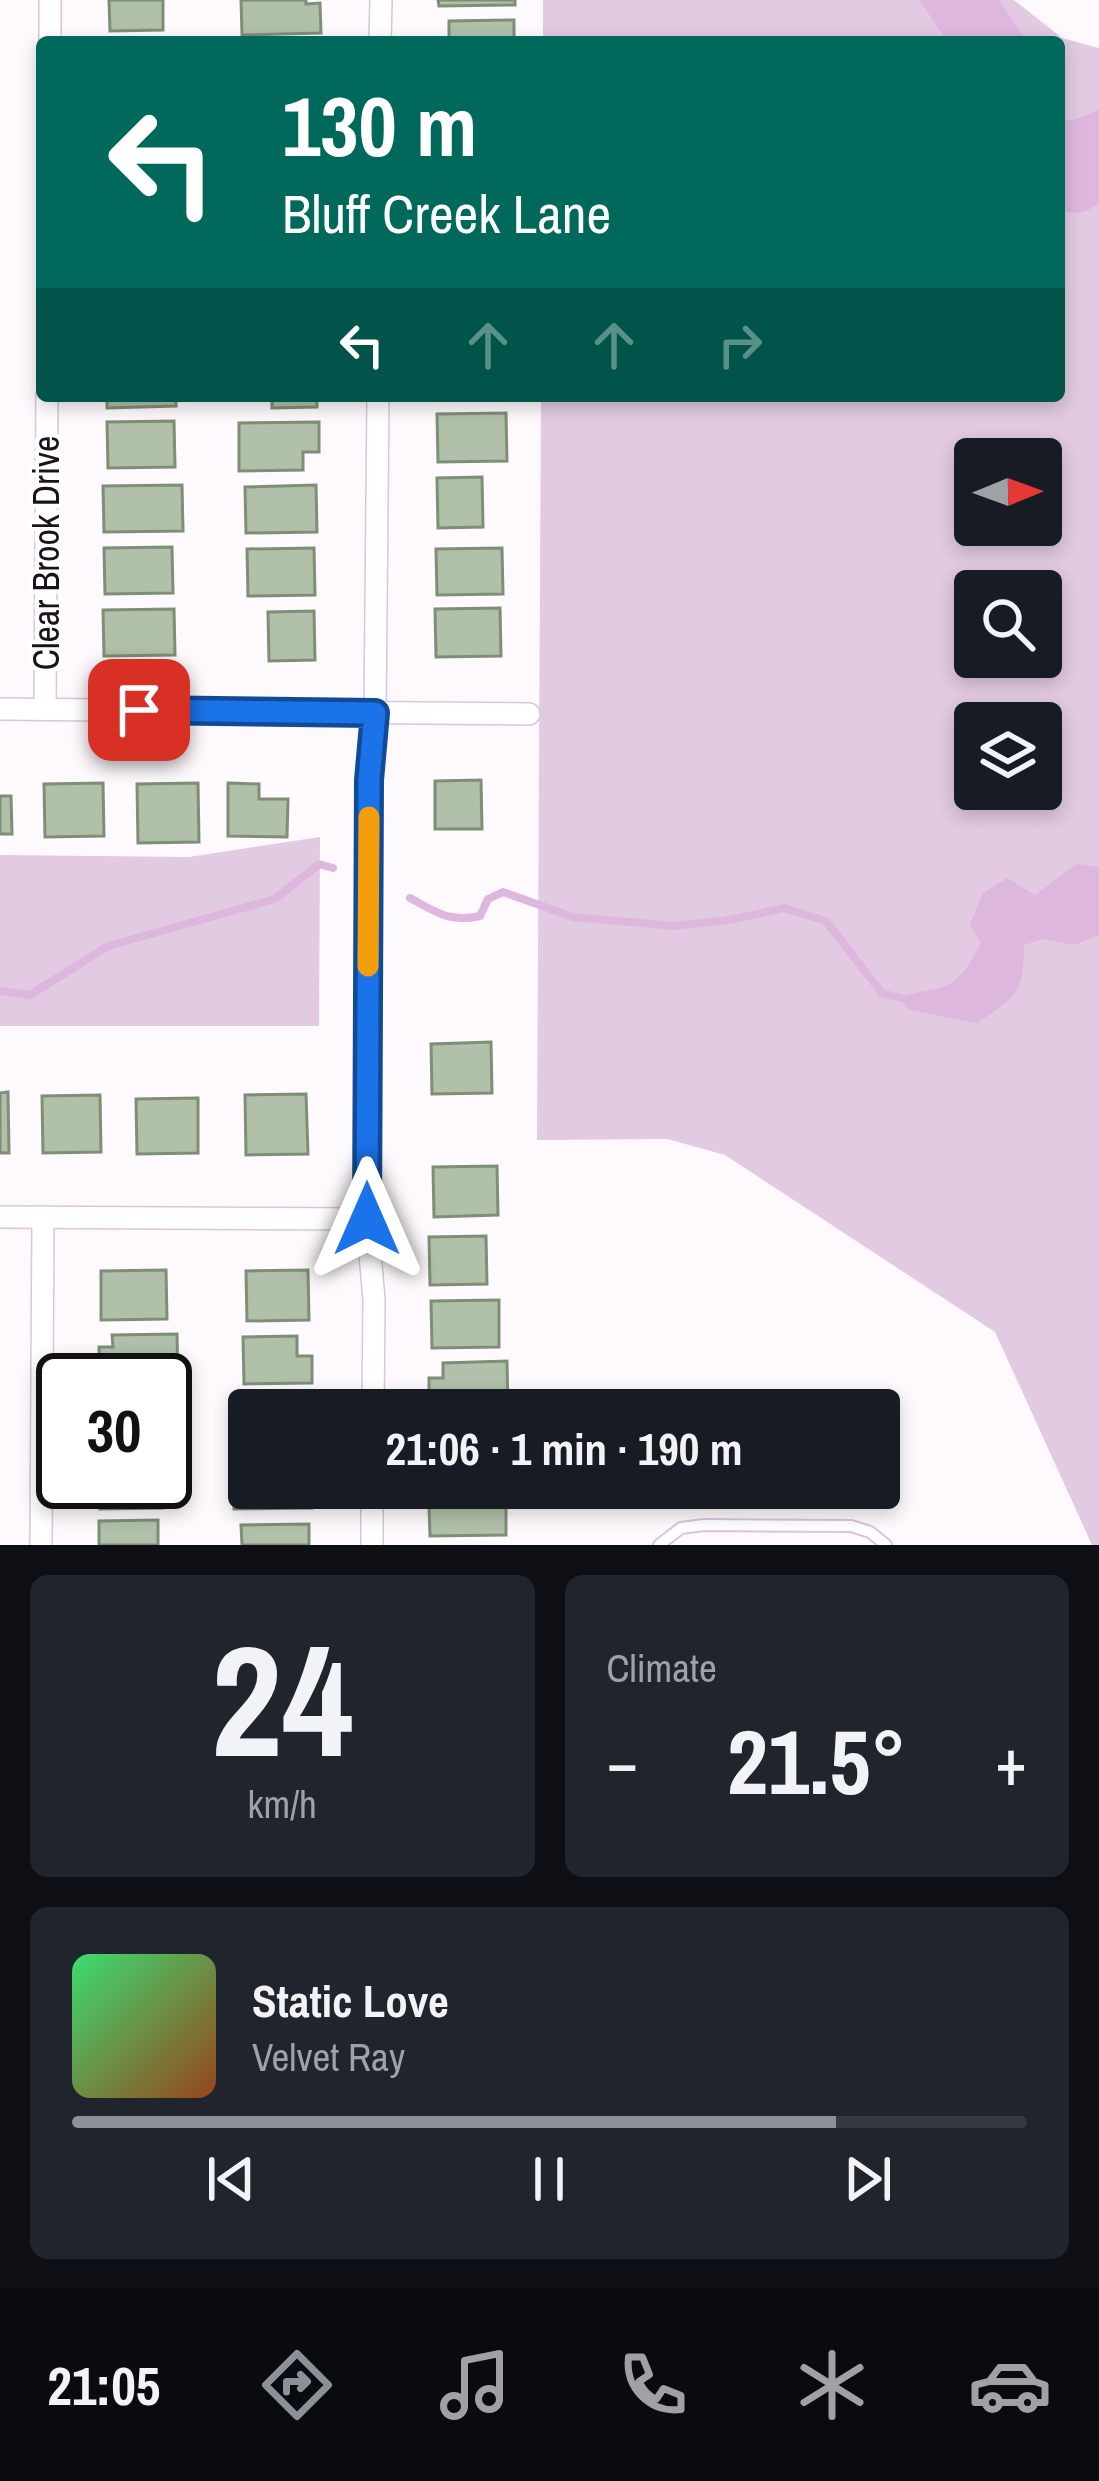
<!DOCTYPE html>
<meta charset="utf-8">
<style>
:root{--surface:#171b24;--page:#20242c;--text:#f1f3f6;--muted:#9ea1a6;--line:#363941;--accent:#8c9099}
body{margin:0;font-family:"Archivo Narrow",sans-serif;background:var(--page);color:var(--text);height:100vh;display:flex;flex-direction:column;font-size:45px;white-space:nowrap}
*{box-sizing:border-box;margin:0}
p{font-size:39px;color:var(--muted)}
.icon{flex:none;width:66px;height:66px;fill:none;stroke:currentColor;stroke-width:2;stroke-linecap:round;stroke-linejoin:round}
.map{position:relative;height:1545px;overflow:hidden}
.sheet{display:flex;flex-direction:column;gap:30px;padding:30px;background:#0d0f14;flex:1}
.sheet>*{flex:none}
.hud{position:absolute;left:36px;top:36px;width:1029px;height:366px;border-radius:12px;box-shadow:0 6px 18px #0003;background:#00695c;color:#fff;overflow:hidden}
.needle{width:78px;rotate:89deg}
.controls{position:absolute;left:954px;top:438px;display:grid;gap:24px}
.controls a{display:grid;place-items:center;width:108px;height:108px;border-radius:12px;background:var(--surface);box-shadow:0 6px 18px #0003;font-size:60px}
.speed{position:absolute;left:36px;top:1353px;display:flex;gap:24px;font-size:60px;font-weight:700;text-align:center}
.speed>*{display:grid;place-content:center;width:156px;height:156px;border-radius:50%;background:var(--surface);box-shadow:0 6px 18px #0003;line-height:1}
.speed .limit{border:6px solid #111;border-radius:18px;background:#fff;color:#111}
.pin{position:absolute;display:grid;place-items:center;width:102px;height:102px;color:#fff;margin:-51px;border-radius:24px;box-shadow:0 6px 18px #0006}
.me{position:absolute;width:132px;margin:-66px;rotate:0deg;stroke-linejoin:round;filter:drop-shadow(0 0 9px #0008)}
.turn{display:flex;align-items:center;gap:42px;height:252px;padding:0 48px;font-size:54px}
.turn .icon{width:156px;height:156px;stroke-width:2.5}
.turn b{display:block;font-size:84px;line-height:102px}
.lanes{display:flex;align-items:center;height:114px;padding:0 48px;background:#0003;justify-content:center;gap:60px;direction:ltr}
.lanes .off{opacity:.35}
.big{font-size:90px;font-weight:700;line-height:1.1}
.sheet .tile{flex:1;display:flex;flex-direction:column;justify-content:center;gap:18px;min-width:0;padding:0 42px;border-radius:18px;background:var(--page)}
.sheet .dial{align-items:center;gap:0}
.dial b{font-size:156px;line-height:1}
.song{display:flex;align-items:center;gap:36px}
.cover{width:144px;height:144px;border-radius:18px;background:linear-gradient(135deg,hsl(140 70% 55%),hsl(20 70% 35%))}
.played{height:12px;border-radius:6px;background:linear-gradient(90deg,var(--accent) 80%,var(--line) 80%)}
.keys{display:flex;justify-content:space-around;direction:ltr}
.heat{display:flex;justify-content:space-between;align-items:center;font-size:66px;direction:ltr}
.sheet .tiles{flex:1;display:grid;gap:30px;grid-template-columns:1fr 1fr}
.tile:last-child{grid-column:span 2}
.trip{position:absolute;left:228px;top:1389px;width:672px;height:120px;border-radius:12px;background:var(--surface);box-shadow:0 6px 18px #0003;font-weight:700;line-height:120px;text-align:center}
.tab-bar{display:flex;height:192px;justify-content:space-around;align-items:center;background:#090b0e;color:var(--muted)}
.tab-bar .icon{width:84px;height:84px}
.tab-bar .active{color:var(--accent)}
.tab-bar b{font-size:54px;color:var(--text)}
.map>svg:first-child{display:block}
.green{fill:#e1cae2;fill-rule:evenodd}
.water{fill:#deb7df}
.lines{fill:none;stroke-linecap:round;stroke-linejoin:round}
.stream{stroke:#deb7df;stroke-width:8}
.building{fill:#b0c0a9;stroke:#7e8e77;stroke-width:3}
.service-casing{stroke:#dac5db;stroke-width:14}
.minor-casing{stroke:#dac5db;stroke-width:24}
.service{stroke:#fff;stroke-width:10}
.minor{stroke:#fff;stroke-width:21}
.route-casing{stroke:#114b97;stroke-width:30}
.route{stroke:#1a73e8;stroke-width:21}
.slow{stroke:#f59e0b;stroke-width:21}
.labels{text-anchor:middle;stroke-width:9;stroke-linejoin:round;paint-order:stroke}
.street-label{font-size:36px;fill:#1b131b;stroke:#fff}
</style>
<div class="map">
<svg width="1099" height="1545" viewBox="0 0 1099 1545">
<rect width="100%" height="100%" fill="#fdf9fd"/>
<g class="green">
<path d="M543 0H1014L1062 38 1099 48V1545H1092L995 1332 725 1155 667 1139 537 1140 541 396H1059V42H543ZM975 459H1041V525H975ZM975 591H1041V657H975ZM975 723H1041V789H975Z"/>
<polygon points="320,837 319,1026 0,1026 0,855 189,857"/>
</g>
<g class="water">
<polygon points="919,0 999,0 1027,42 948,42"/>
<path d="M1099 110V203C1086 213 1074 217 1059 208V118L1071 121Z"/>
<path d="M1077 864 1099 867V935L1074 945 1043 939 1024 945C1024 993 1016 997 977 1023L910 1010 899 998C913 992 925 991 940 988 960 983 972 960 981 943L970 925 982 894 1007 878 1035 895Z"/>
</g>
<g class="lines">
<g class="stream">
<path d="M410 898C436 912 449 923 480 916L488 899 503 892 573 917 674 926 729 920 784 908 826 921 882 993 904 999"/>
<polyline points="0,991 30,995 108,946 275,899 319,864 333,868"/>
</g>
</g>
<g class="building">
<polygon points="109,0 163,0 163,30 110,31"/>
<polygon points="241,0 306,0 306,4 320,3 321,33 242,35"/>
<polygon points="438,0 515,0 515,5 439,6"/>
<polygon points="514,20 514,42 438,42 449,40 449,21"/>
<polygon points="107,396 176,396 176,406 107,408"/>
<polygon points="272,396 317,396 317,407 272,408"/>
<polygon points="506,413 507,461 438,462 437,414"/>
<polygon points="174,421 175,467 108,468 107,422"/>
<polygon points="319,422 319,452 303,452 303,470 239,471 239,423"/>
<polygon points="482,477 483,527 438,528 437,478"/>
<polygon points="182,485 183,531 104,532 103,486"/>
<polygon points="316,485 317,532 246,533 245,487"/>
<polygon points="172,547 173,593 105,594 104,548"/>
<polygon points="314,548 315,595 248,596 247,549"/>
<polygon points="502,548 503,594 437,595 436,549"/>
<polygon points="500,608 501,656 436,657 435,609"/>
<polygon points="174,609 175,655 104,656 103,610"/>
<polygon points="314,611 315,660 269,661 268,612"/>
<polygon points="481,780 482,829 435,829 435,781"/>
<polygon points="103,783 104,836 45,837 44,784"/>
<polygon points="198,783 199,842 138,843 137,784"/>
<polygon points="228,783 259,784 259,799 288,799 287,837 228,836"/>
<polygon points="0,796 11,796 12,834 0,834"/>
<polygon points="491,1042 492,1093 432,1094 431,1044"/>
<polygon points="8,1092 9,1153 0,1153 0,1093"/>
<polygon points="306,1094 308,1154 246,1155 245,1095"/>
<polygon points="100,1095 101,1152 43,1153 42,1096"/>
<polygon points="198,1098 198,1153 137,1154 136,1099"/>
<polygon points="497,1166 498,1215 434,1217 433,1167"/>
<polygon points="486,1236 487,1284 430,1285 429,1237"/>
<polygon points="166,1270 167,1319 101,1320 101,1271"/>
<polygon points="308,1270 309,1320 247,1321 246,1271"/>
<polygon points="499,1300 499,1347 432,1348 431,1301"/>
<polygon points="177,1334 178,1382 99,1380 99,1347 113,1347 112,1335"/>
<polygon points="297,1336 297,1356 312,1356 312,1383 244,1384 243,1337"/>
<polygon points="507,1361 508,1410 429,1410 429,1378 443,1378 443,1363"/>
<polygon points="310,1397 310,1410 249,1410 249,1446 246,1446 245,1398"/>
<polygon points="234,1462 249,1462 249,1488 312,1488 312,1508 234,1509"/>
<polygon points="100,1482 163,1482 163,1508 100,1509"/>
<polygon points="506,1488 506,1535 430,1536 429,1507 442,1506 442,1489"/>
<polygon points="158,1520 158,1545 99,1545 99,1521"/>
<polygon points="309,1524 309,1545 242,1545 241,1525"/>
</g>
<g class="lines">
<defs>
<polyline id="service" points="659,1545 681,1528 704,1525 851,1526 870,1532 886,1545"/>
<g id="minor">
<polyline points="50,42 50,0"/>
<polyline points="380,42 381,0"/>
<polyline points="0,709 529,714"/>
<polyline points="45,709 47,396"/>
<polyline points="0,1217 367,1219"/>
<polyline points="373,1410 374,1300 367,1219 369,780 375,713 378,396"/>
<polyline points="41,1545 43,1217"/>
<polyline points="372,1545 372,1488"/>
</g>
</defs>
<use href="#service" class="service-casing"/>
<use href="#minor" class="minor-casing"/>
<use href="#service" class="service"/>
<use href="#minor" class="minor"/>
</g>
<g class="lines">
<defs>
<polyline id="route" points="139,710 375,713 369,780 367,1219"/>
</defs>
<use href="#route" class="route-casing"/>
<use href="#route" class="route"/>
<polyline class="slow" points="368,966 369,817"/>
</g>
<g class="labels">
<g class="street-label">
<text transform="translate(46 553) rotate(-90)" y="13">Clear Brook Drive</text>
</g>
</g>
</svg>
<div class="controls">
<a><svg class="needle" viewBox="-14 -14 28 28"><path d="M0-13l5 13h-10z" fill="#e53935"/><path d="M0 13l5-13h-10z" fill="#9ea1a6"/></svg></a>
<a><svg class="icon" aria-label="search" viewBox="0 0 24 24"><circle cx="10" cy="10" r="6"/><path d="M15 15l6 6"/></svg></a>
<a><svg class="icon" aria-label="layers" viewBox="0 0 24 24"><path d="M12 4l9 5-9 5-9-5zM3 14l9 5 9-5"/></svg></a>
</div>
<div class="speed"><div class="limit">30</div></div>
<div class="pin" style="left:139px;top:710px;background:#d93025"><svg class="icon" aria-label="arrive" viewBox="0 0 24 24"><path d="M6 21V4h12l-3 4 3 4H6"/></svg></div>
<svg class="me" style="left:367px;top:1219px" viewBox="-20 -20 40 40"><path d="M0-17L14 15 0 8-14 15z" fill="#1a73e8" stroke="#fff" stroke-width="4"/></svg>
<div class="trip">21:06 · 1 min · 190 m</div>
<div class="hud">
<div class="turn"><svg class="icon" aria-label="left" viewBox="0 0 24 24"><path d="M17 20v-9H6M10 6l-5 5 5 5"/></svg><div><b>130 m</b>Bluff Creek Lane</div></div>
<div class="lanes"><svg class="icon" aria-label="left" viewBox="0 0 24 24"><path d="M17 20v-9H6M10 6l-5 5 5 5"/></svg><svg class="icon off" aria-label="ahead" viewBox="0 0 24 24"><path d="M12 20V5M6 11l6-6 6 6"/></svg><svg class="icon off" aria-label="ahead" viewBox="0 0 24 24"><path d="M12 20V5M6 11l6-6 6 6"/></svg><svg class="icon off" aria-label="right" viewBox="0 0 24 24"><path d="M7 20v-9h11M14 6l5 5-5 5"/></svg></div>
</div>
</div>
<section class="sheet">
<div class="tiles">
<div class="tile dial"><b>24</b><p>km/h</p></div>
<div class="tile"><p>Climate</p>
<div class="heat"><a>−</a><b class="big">21.5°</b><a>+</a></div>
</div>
<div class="tile">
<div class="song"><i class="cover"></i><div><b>Static Love</b><p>Velvet Ray</p></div></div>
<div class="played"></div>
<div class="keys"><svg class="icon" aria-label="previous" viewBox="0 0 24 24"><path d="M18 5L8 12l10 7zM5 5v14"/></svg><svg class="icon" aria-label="pause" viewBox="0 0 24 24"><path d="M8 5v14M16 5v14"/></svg><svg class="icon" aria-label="next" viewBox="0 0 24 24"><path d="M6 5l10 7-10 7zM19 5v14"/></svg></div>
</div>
</div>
</section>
<nav class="tab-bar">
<b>21:05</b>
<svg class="icon active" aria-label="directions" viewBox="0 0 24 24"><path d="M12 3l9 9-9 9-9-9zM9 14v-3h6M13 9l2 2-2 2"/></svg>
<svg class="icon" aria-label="music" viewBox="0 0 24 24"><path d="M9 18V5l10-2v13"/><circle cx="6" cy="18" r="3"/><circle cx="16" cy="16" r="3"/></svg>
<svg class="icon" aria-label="phone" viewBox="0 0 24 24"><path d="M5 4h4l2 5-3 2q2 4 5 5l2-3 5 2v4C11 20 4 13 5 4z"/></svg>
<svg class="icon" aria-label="climate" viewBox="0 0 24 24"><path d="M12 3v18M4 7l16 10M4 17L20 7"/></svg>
<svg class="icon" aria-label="car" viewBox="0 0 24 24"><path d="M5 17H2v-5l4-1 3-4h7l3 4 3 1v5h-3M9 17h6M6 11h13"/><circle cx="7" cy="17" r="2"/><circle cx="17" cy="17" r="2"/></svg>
</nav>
